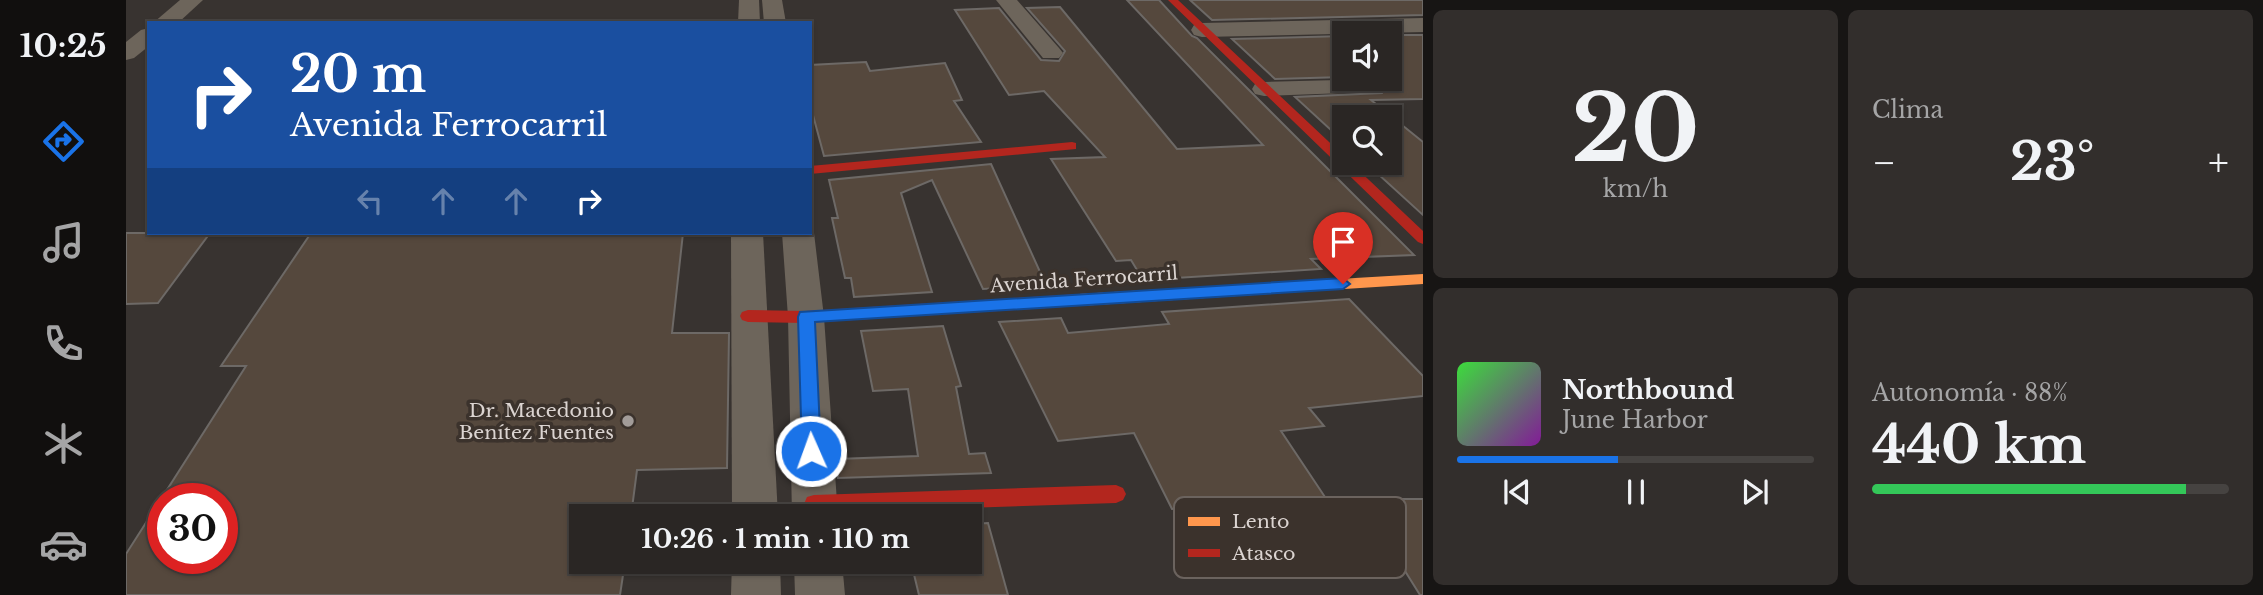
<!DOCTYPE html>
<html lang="es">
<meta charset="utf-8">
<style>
:root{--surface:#2a2624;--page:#322e2c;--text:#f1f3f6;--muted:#a5a5a6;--line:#464341;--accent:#1a73e8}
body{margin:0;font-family:"Libre Baskerville",serif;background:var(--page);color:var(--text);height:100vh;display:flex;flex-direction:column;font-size:26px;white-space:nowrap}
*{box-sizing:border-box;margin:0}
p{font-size:23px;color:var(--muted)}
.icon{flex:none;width:38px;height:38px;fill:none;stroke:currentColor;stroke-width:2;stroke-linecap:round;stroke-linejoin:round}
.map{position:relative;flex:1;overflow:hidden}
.sheet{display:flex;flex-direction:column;gap:10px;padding:10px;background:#171514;width:840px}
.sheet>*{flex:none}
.top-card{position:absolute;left:21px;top:21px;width:665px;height:214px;border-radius:0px;box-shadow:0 2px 5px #0004,0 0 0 2px var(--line);background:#1a4fa0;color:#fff;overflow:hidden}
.controls{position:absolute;left:1206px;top:21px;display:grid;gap:14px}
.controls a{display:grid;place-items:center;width:70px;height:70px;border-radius:0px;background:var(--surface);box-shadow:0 2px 5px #0004,0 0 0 2px var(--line);font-size:35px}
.speed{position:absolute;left:21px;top:483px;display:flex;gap:14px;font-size:35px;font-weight:700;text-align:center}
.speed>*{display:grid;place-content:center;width:91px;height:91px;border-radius:50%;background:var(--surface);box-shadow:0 2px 5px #0004,0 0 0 2px var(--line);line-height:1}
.speed .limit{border:10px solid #d22;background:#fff;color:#111}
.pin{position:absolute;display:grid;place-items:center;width:60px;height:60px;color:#fff;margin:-72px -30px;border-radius:50% 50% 50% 0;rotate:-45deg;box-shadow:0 0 7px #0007}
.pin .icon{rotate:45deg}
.me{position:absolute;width:77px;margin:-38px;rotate:358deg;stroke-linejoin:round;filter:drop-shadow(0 0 5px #0008)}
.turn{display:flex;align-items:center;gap:24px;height:147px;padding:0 28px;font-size:32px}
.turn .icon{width:91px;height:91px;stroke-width:2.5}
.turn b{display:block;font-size:49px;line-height:60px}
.lanes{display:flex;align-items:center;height:66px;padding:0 28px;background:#0003;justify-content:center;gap:35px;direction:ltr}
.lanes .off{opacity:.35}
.big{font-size:52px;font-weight:700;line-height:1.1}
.sheet .card{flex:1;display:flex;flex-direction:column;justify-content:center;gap:10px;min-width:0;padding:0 24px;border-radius:10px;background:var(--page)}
.sheet .dial{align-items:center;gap:0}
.dial b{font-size:91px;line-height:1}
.song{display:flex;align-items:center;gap:21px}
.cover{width:84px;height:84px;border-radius:10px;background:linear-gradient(135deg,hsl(120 70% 55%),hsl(290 70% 35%))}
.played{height:7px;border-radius:4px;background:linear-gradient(90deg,var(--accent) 45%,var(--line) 45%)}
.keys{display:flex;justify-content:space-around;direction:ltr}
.heat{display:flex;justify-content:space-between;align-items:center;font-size:38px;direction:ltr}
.charge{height:10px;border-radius:5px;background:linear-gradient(90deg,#34c759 88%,var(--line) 0)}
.sheet .tiles{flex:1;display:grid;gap:10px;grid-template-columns:repeat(2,1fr)}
.trip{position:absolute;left:443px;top:504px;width:413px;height:70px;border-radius:0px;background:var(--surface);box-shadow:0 2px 5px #0004,0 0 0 2px var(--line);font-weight:700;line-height:70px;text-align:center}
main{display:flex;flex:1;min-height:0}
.menu{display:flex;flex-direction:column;width:126px;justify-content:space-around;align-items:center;background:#110f0e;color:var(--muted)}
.menu .icon{width:49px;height:49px}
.menu .on{color:var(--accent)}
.menu b{font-size:32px;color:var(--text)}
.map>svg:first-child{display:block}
.building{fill:#55483d;stroke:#6d6966;stroke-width:2;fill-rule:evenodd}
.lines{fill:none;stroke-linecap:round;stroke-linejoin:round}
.street{fill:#6d655b;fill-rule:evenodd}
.slow{fill:#ff974d;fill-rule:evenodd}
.jam{fill:#b3261e;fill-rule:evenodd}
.route{fill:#1a73e8;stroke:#114b97;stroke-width:2}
.poi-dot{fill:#a29c99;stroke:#3b322c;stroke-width:2.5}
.labels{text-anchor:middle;stroke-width:7;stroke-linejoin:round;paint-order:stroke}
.street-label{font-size:19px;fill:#dbd4d1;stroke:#3b322c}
.poi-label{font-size:19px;fill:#dbd4d1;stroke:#3b322c;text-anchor:end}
.key{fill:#3b322c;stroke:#6b635e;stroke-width:2}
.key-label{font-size:19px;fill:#dbd4d1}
</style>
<main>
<nav class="menu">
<b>10:25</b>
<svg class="icon on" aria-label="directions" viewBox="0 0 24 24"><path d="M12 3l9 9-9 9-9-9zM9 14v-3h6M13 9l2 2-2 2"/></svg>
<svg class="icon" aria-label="music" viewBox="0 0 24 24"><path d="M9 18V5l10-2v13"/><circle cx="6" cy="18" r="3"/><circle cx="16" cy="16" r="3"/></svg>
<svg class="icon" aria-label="phone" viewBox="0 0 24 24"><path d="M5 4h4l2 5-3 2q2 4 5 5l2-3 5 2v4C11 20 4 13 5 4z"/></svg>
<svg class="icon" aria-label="climate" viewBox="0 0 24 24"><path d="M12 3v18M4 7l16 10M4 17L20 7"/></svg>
<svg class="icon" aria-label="car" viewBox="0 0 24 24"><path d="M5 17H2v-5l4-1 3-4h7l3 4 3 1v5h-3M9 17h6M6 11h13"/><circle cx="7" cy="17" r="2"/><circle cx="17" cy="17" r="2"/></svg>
</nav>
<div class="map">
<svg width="1297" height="595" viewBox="0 0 1297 595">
<rect width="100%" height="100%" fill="#383330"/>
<g class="building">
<polygon points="1001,0 1033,0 1066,36 1071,38 1288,255 1185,259 1195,269 1017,280 1005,260 990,261 925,159 979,157 918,91 883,95 829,10 873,8 915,60 933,61 939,51 901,8 934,7 1051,149 1137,145"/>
<polygon points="1064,0 1297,0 1297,15 1086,20"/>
<polygon points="1264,35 1297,35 1297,99 1245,100 1297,142 1297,215 1240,163 1264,163 1264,117 1218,117 1218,142 1169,97 1256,93 1261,85 1255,79 1264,79"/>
<polygon points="1218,36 1218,77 1149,79 1106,39"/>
<polygon points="740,62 744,71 819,63 836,100 828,101 855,142 698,156 684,104 684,65"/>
<polygon points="865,164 920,285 857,289 806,180 775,193 806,292 728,297 725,278 719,278 706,218 712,218 703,180"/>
<polygon points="0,233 84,233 32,303 0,304"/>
<path d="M185 233H557L546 333H603L601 468 511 470 505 516H455V562H499L494 595H0V554L120 366H95ZM37 499H96V558H37Z"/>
<polygon points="1223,299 1297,376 1297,396 1183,408 1198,426 1155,431 1201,500 1046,509 1008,433 932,441 873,322 935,318 942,333 1043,324 1036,312"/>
<polygon points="817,326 835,386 830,387 843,454 859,453 865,473 712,478 711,459 792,456 782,389 747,391 735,331"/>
<polygon points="1234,499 1297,499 1297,595 1294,595"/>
<polygon points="844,524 862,523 882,595 793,595 785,562 844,562"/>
</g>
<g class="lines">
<g class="street">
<polygon points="54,0 77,0 52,23 27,23"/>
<polygon points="613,0 633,0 634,23 612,23"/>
<polygon points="636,0 656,0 660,23 638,23"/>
<polygon points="870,0 891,0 933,48 937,53 933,58 917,58"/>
<polygon points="1297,18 1297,32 1076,37 1068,35 1065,30 1068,25 1076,23"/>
<polygon points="23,28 23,46 8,58 0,60 0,42 15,30"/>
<polygon points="1251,79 1258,85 1255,90 1246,92 1138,96 1129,94 1126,89 1129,84 1138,82"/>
<polygon points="684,227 688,233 698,317 712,516 666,516 662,317 656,233 684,233"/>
<polygon points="605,233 637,233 652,516 606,516"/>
<polygon points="606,562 654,562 655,595 605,595"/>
<polygon points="668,562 716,562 719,595 669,595"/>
</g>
<polygon class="slow" points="1297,274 1297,284 953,306 945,300 953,294"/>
<g class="jam">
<polygon points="1042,0 1052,0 1218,156 1218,163 1225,163 1297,231 1297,244 1292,242"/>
<polygon points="946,142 950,143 950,149 684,174 684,166"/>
<polygon points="953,294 961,300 953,306 680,323 622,322 616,320 614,316 616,312 622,310 680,311"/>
<polygon points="990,485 997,488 1000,494 997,500 990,503 688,513 681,511 678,504 681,497 688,495"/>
</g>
</g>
<polygon class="route" points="1217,278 1224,284 1217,289 689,322 695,451 692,457 685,459 679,457 676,451 672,317 674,312"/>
<circle class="poi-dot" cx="502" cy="421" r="7"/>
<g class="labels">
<g class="street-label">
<text transform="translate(958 279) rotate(-4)" y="7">Avenida Ferrocarril</text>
</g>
<g class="poi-label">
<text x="488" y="417">Dr. Macedonio<tspan x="488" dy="22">Benítez Fuentes</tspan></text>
</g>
</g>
<rect x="1048" y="497" width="232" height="81" rx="10" class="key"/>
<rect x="1062" y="517" width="32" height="9" fill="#ff974d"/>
<rect x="1062" y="549" width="32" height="8" fill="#b3261e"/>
<g class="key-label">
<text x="1106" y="528">Lento</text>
<text x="1106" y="560">Atasco</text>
</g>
</svg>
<div class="controls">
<a><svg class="icon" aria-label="sound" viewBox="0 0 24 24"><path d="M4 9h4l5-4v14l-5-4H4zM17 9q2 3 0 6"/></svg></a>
<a><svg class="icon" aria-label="search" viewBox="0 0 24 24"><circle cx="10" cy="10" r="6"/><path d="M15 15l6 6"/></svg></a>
</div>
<div class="speed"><div class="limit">30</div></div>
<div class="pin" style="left:1217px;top:284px;background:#d93025"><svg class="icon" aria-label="arrive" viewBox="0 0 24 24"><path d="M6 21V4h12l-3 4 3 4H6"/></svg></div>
<svg class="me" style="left:685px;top:451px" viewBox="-20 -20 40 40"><circle r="17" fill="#1a73e8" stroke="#fff" stroke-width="3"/><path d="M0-11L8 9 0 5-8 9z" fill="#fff"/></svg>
<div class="trip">10:26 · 1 min · 110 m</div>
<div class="top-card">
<div class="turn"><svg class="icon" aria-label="right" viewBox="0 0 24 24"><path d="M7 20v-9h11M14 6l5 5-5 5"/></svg><div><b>20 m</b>Avenida Ferrocarril</div></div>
<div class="lanes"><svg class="icon off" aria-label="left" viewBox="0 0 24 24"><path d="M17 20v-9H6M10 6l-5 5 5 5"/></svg><svg class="icon off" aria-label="ahead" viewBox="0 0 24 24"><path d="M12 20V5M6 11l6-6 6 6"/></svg><svg class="icon off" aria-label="ahead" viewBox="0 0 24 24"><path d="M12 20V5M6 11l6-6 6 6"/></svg><svg class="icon" aria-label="right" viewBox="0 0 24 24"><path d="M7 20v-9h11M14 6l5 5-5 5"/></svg></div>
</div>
</div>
<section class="sheet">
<div class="tiles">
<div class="card dial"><b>20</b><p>km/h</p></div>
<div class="card"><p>Clima</p>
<div class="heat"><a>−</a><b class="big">23°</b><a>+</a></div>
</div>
<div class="card">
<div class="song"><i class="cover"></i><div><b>Northbound</b><p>June Harbor</p></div></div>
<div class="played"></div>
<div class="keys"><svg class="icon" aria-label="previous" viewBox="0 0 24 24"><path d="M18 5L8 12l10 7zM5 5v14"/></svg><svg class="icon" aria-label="pause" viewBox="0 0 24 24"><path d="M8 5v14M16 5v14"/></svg><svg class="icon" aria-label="next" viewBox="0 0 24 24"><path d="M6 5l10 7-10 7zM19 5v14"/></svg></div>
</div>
<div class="card"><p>Autonomía · 88%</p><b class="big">440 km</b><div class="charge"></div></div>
</div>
</section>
</main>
